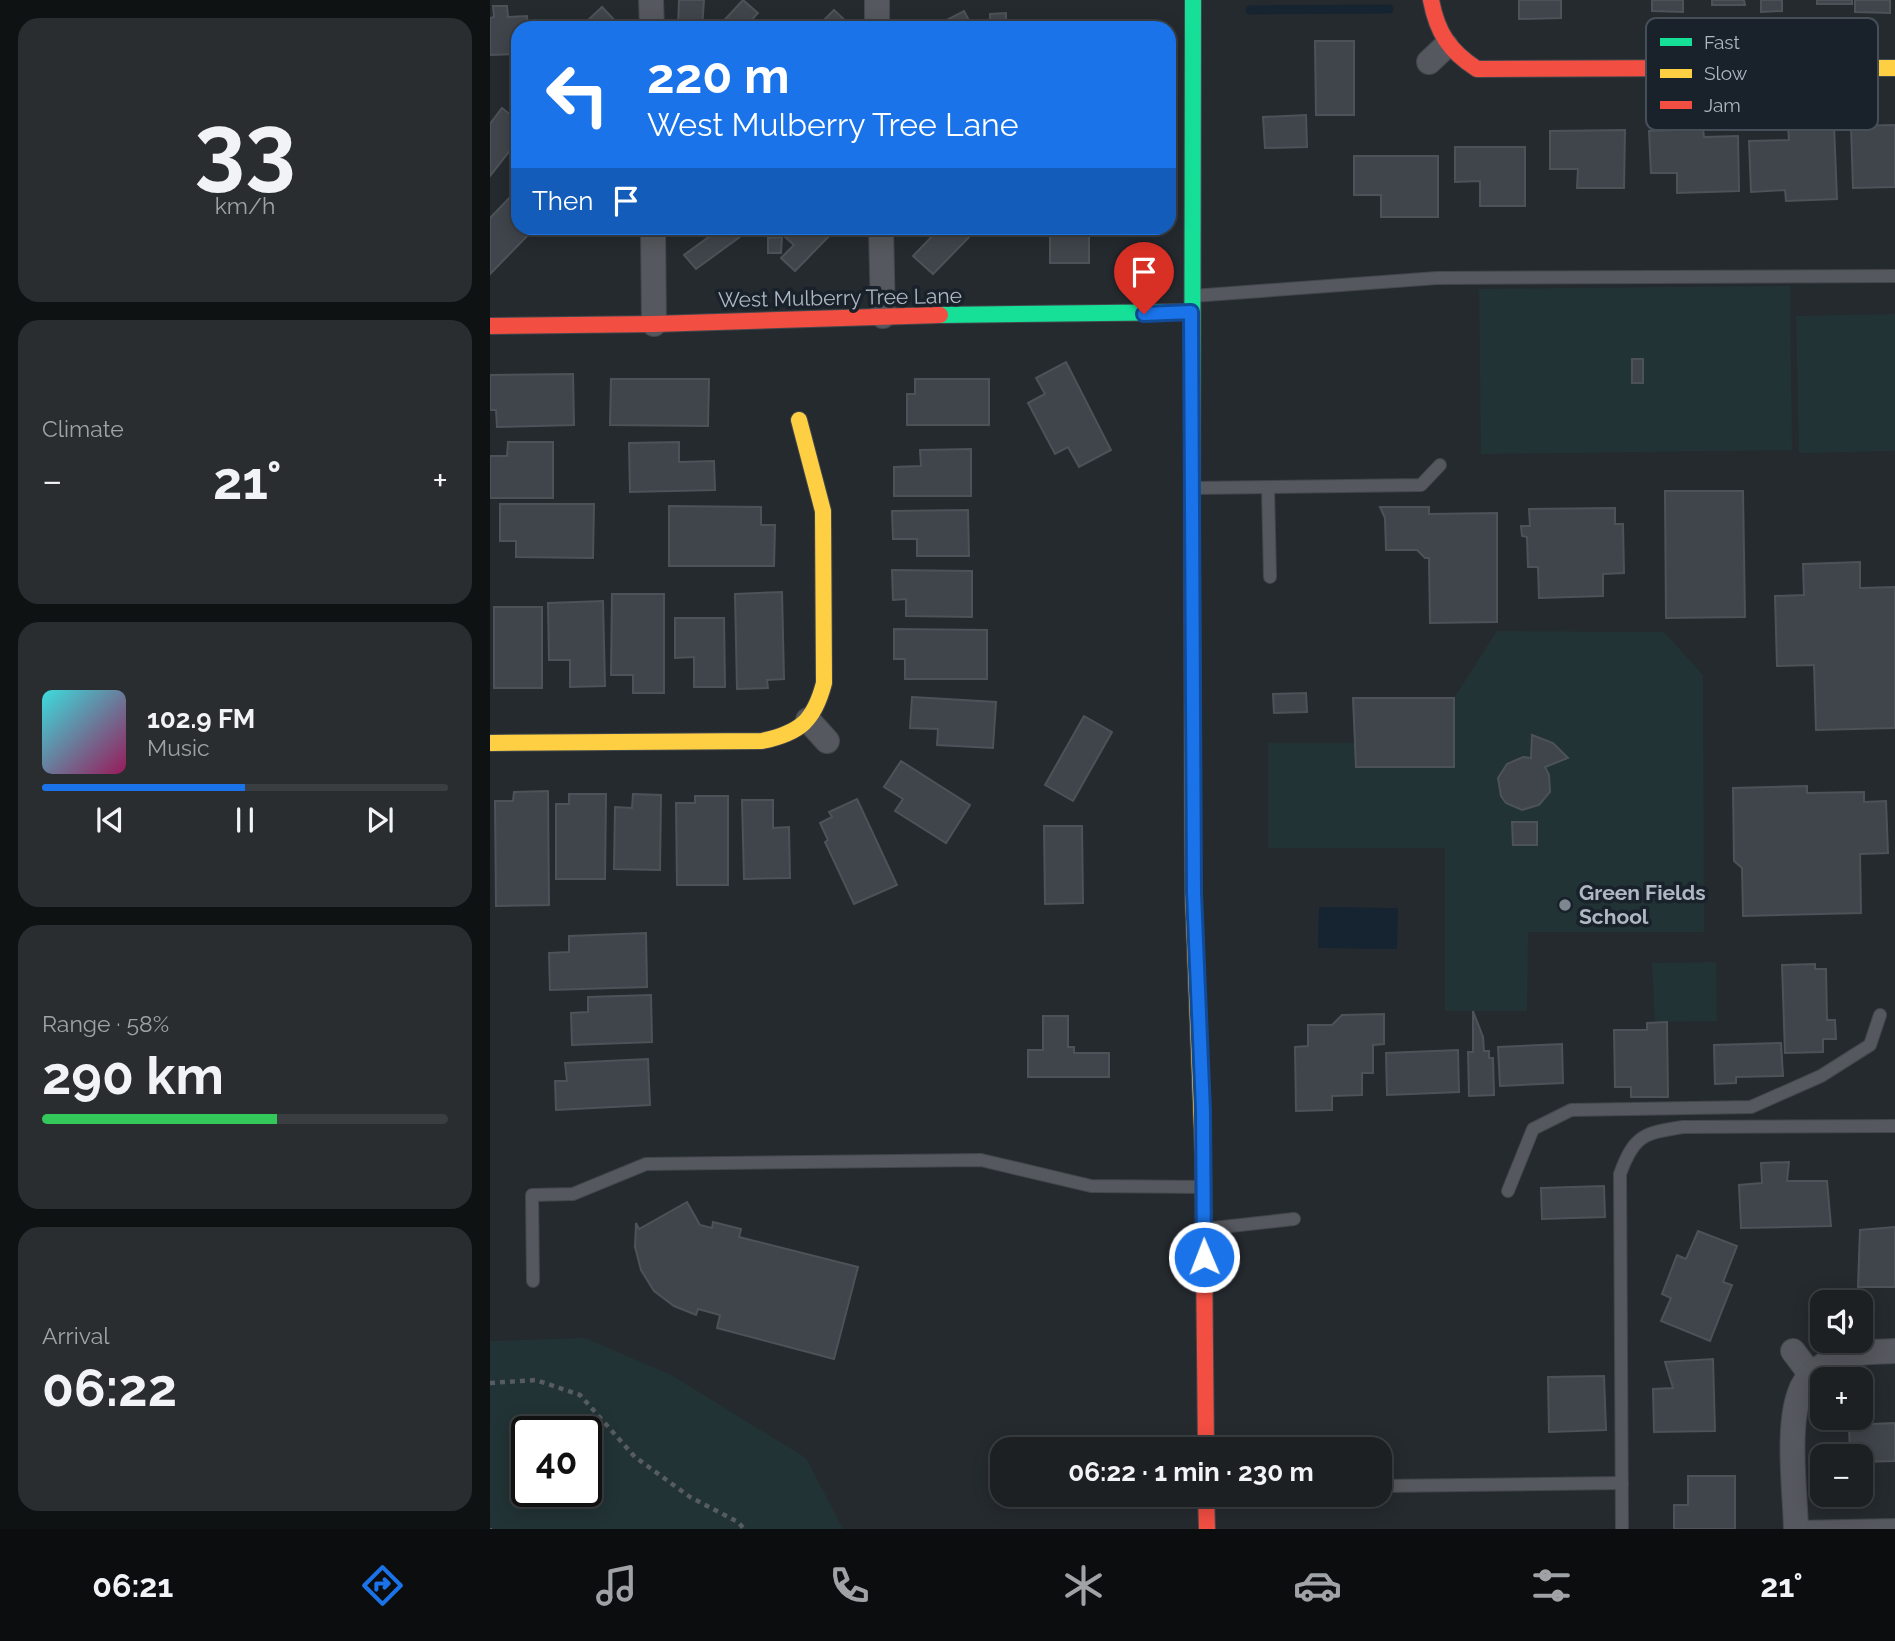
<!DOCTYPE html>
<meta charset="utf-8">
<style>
:root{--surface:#1c2023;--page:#292d30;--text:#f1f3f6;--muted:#a0a3a6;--line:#3a3e41;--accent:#1a73e8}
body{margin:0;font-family:Raleway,sans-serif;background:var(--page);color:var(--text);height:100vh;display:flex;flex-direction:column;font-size:26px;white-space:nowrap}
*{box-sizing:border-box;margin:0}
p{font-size:23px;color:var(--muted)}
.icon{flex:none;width:38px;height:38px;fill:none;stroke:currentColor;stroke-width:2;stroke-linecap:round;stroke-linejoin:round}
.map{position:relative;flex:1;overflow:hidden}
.drawer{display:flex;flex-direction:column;gap:18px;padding:18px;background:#0f1213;width:490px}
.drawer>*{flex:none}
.banner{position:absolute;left:21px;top:21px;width:665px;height:214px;border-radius:21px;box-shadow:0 4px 18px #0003,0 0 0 2px var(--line);background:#1a73e8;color:#fff;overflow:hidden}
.tools{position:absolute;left:1320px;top:1290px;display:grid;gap:14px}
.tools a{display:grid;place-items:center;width:63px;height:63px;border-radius:14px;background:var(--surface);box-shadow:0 4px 18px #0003,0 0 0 2px var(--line);font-size:35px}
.speed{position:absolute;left:21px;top:1416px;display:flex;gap:14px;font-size:35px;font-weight:700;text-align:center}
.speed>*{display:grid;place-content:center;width:91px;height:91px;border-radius:50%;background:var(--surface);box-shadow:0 4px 18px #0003,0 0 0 2px var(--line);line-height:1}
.speed .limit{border:4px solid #111;border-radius:10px;background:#fff;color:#111}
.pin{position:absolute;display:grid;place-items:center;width:60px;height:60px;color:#fff;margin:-72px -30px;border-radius:50% 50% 50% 0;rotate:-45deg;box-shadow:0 0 7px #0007}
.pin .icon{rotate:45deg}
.me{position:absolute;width:77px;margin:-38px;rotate:359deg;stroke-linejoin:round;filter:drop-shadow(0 0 5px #0008)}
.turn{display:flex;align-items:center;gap:24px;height:147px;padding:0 21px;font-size:32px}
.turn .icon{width:91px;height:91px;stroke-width:2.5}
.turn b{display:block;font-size:49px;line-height:60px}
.then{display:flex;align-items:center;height:66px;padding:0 21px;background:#0003;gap:14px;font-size:26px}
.big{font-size:52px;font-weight:700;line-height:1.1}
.drawer .tile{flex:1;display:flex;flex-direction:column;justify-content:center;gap:10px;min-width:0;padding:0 24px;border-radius:21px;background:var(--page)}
.drawer .dial{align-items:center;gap:0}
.dial b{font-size:91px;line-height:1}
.song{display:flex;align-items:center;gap:21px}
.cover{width:84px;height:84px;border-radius:10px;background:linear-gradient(135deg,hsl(180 70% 55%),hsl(330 70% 35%))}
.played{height:7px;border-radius:4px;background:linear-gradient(90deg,var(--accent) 50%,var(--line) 50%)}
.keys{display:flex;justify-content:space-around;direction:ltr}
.heat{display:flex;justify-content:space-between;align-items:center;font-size:38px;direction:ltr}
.charge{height:10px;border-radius:5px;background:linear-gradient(90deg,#34c759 58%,var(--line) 0)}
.trip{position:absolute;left:500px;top:1437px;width:402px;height:70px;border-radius:21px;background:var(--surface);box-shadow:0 4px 18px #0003,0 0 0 2px var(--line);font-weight:700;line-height:70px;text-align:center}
.tabs{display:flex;height:112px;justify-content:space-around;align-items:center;background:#0b0d0e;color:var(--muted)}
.tabs .icon{width:49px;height:49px}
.tabs .selected{color:var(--accent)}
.tabs b{font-size:32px;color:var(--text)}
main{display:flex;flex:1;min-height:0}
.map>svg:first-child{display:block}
.green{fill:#223335;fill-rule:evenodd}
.water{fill:#162331}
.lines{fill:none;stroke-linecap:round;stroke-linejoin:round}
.stream{stroke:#162331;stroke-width:9}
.building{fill:#40454b;stroke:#4d5258;stroke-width:2}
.lane-casing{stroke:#42474c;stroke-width:14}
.street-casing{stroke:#42474c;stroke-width:26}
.fast-casing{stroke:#42474c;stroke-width:18}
.slow-casing{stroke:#42474c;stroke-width:18}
.jam-casing{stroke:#42474c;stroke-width:18}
.path{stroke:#565c60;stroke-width:4.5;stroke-dasharray:5 5;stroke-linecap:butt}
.lane{stroke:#55585e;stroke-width:12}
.street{stroke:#55585e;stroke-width:24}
.fast{stroke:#16e098;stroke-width:16}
.slow{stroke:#ffcf43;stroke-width:16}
.jam{stroke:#f24e42;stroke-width:16}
.route-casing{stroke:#114b97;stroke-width:18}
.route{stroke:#1a73e8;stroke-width:12}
.poi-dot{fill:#7e868f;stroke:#19212a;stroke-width:2.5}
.labels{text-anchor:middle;stroke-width:7;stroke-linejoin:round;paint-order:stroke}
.street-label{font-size:21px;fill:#aeb7c2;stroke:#19212a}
.poi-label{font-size:21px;font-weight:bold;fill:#aeb7c2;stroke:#19212a;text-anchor:start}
.key{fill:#19212a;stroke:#464e58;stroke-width:2}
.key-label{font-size:19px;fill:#aeb7c2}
</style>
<main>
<section class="drawer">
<div class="tile dial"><b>33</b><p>km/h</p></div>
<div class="tile"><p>Climate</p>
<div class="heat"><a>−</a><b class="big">21°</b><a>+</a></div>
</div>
<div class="tile">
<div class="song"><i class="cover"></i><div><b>102.9 FM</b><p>Music</p></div></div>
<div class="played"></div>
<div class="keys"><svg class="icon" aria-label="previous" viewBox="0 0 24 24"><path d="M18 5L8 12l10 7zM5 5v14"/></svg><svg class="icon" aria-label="pause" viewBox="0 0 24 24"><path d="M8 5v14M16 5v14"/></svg><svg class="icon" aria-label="next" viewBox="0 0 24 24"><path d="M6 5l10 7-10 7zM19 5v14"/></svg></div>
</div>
<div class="tile"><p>Range · 58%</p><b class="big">290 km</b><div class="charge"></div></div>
<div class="tile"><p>Arrival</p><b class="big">06:22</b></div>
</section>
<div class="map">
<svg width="1405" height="1529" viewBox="0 0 1405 1529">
<rect width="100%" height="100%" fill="#252a2f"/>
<g class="green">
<polygon points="1300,286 1302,450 991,454 989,289"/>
<polygon points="1405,314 1405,451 1309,453 1306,316"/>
<polygon points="1007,631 1174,632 1213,675 1214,932 1038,932 1037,1011 955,1011 955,848 778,848 778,743 866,743 866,767 964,767 964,698"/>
<polygon points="1226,962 1227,1021 1165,1022 1162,963"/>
<path d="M95 1338 181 1375 316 1458 353 1529H0V1341ZM37 1432H96V1491H37Z"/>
</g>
<polygon class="water" points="829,907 908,908 907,949 828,948"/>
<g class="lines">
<polyline class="stream" points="760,10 899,9"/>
</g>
<g class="building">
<polygon points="189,0 214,0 212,28 188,28"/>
<polygon points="253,0 268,13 254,28 227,28"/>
<polygon points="1029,0 1071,0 1071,18 1029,19"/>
<polygon points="1162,0 1193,0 1193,12 1162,11"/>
<polygon points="1222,0 1254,0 1255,5 1222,5"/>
<polygon points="1271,0 1292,0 1292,11 1271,12"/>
<rect x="1327" y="0" width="35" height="4"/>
<polygon points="1365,0 1400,0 1400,13 1365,12"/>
<polygon points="3,6 17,6 18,17 37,16 38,28 28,28 28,54 0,55 0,18 4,17"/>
<polygon points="112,7 132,28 90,28 95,23"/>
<polygon points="344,10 360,25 357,28 326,28"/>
<polygon points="474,11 483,28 441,28 449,24"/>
<polygon points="516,13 516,28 500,28 500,14"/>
<polygon points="825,41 864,41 864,115 826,115"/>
<polygon points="12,108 28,121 28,140 0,176 0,124"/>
<polygon points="816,115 817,147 775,148 773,117"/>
<polygon points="1344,125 1347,199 1296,201 1295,190 1261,192 1259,141 1299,140 1298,126"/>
<polygon points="1405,125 1405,187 1363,188 1361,126"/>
<polygon points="1213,129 1214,137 1248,136 1249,191 1187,193 1187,173 1161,173 1159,131"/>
<polygon points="1135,130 1134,188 1087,188 1088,169 1060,169 1060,131"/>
<polygon points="965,147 1035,147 1035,206 990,206 990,181 965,182"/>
<polygon points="864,156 948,156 948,217 891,217 891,195 864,195"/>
<polygon points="25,192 28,195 28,228 45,228 0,274 0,218"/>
<polygon points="231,228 262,228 206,269 194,255"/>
<polygon points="303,228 347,228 305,271 291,258 304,245 294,236"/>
<polygon points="450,228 487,229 443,274 423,256"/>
<rect x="560" y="228" width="39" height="35"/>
<polygon points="292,237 291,253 278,253 278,238"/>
<rect x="1142" y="359" width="11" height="24"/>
<polygon points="576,362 621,450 589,467 578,447 565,454 538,403 555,394 546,378"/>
<polygon points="83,374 84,425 7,427 6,410 0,410 0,375"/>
<polygon points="121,379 219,379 218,426 120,425"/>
<polygon points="425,379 499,379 499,425 417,425 417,394 425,394"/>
<polygon points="18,442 63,442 63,498 0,498 0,456 17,456"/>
<polygon points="189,442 189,462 224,461 225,490 140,492 139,443"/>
<polygon points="481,449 481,496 404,496 404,467 431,466 430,450"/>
<polygon points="1175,491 1253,491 1255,617 1176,618"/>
<polygon points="10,504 104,504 103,558 26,557 26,541 10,541"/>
<polygon points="179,506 271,507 271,525 285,525 284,566 179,566"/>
<polygon points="890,507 939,507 939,514 1007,513 1007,622 940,623 939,558 935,558 927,550 896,550 895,518"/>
<polygon points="1125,508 1125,524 1133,524 1134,573 1113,574 1113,596 1049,598 1048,567 1038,567 1037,537 1032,536 1031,526 1040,526 1039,509"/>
<polygon points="478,510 479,556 427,556 427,539 403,539 402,511"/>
<polygon points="1370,562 1370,588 1405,587 1405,728 1326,730 1324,665 1287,666 1285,596 1314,595 1313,564"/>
<polygon points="402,570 482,571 482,617 416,616 416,599 403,600"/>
<polygon points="292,592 294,679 277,680 278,688 247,689 245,594"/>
<polygon points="122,594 174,594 174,693 143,693 143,675 121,675"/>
<polygon points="113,601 115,686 80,687 80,660 59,660 58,603"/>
<rect x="4" y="607" width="48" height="81"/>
<polygon points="185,618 234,618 235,687 204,687 204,657 185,658"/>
<polygon points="404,629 497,630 497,679 415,679 415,659 404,659"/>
<polygon points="816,693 817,712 784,713 783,694"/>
<polygon points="422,697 506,702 503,748 447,745 448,729 420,728"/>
<polygon points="863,698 964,698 964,767 866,767"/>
<polygon points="594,716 622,732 583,801 555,785"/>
<polygon points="1042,735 1063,743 1078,758 1055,767 1059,775 1060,792 1049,805 1032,810 1016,803 1011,796 1008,778 1017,764 1033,757 1041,758"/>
<polygon points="411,761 480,805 456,843 405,811 413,799 394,787"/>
<polygon points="1317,786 1317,793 1374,792 1374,802 1396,801 1398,853 1370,854 1371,913 1253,916 1252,868 1244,861 1243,788"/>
<polygon points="58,791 59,905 6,906 5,801 23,801 24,792"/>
<polygon points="79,794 116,794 115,879 66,879 66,804 79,804"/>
<polygon points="143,794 171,795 170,870 124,869 125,807 142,808"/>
<polygon points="205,796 238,796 238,885 187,885 186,803 205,803"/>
<polygon points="367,799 407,885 364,904 335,842 338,840 330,823 342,817 339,812"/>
<polygon points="252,800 283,800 283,828 299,827 300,878 254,879"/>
<polygon points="1022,822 1047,822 1047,845 1023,845"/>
<polygon points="554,826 592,826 593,903 555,904"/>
<polygon points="156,933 157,987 60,990 59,953 79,952 79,936"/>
<polygon points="1325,964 1325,969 1336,969 1337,1020 1345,1020 1346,1039 1333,1039 1333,1052 1295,1053 1292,965"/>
<polygon points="161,995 162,1042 82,1045 81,1013 98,1012 98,997"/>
<polygon points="983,1011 993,1037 994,1051 999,1051 999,1058 1003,1058 1004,1095 979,1096 978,1052 983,1052"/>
<polygon points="894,1014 894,1044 883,1045 883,1073 872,1073 872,1095 842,1096 842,1110 806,1111 805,1047 818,1046 818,1025 842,1025 852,1015"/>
<polygon points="553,1016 578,1016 578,1047 584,1047 584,1053 619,1053 619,1077 538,1077 538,1050 553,1050"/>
<polygon points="1177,1022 1178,1097 1141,1097 1141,1087 1125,1087 1124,1030 1157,1030 1157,1023"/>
<polygon points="1291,1043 1293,1076 1246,1077 1246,1083 1225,1084 1224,1045"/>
<polygon points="1072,1044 1073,1083 1010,1086 1008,1047"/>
<polygon points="968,1050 969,1092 897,1095 896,1053"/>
<polygon points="158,1059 160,1105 66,1110 65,1081 77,1081 75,1063"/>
<polygon points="1299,1162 1297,1181 1337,1181 1341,1226 1251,1228 1249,1185 1272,1183 1271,1163"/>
<polygon points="1114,1186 1115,1217 1052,1219 1051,1188"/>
<polygon points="197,1202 210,1225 222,1228 223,1222 251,1229 249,1237 368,1267 344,1359 227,1328 230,1315 208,1309 206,1315 184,1306 164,1291 151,1270 145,1247 146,1223 149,1229"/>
<polygon points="1405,1227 1405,1287 1368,1287 1370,1230"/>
<polygon points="1208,1231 1247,1246 1233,1282 1242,1285 1220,1341 1171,1321 1181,1298 1172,1294 1187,1255 1196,1259"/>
<polygon points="1223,1359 1225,1431 1164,1432 1163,1389 1183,1388 1175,1362"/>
<polygon points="1114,1376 1116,1430 1059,1432 1058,1377"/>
<polygon points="1405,1423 1405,1461 1370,1462 1370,1456 1360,1456 1359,1425"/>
<polygon points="1198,1476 1245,1476 1245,1529 1184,1529 1184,1505 1198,1505"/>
</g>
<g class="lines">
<defs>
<g id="lane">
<polyline points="702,296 947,278 1405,276"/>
<polyline points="704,488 931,485 950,465"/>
<polyline points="778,488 780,577"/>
<polyline points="1018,1191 1043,1129 1081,1110 1261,1107 1331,1076 1380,1045 1390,1015"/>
<polyline points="714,1229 804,1219"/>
<polyline points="43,1281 42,1195 83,1194 156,1164 491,1160 601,1186 712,1187"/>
<polyline points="891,1486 1132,1483"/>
<polyline points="1306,1527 1405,1525"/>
<path d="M1132 1529 1130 1174C1144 1135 1154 1133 1193 1127L1405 1126"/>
</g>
<g id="street">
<polyline points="161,0 162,28"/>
<polyline points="387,0 387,28"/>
<polyline points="939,62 956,46"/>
<polyline points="163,228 164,324"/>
<polyline points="391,228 393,316"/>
<polyline points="318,720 337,741"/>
<polyline points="1303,1351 1321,1375"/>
<path d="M1306 1529C1305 1491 1297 1430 1309 1395 1314 1376 1334 1362 1352 1357 1369 1351 1387 1352 1405 1351"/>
</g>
<g id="fast">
<polyline points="450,315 701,312"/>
<polyline points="702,556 703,0"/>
</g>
<g id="slow">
<polyline points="1207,68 1405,68"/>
<polyline points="702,556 703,893 713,1155"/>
<path d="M0 743 272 741C310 733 324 721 334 683L333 511 309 420"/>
</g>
<g id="jam">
<path d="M941 0C947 32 959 51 987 69L1207 68"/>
<polyline points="0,326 164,324 450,315"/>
<polyline points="713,1155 716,1449"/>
<polyline points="716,1494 717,1529"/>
</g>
</defs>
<use href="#lane" class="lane-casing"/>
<use href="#street" class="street-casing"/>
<use href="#fast" class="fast-casing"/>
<use href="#slow" class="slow-casing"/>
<use href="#jam" class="jam-casing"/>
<g class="path">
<polyline points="0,1383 46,1380 90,1395 145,1457 200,1497 248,1522 254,1529"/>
<polyline points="0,1528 0,1529"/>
</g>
<use href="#lane" class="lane"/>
<use href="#street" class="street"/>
<use href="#fast" class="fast"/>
<use href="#slow" class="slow"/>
<use href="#jam" class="jam"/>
</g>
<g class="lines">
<defs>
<polyline id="route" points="654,314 701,312 704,893 713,1111 714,1257"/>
</defs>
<use href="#route" class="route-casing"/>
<use href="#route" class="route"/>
</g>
<circle class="poi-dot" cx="1075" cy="905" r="7"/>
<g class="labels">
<g class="street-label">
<text transform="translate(350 298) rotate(-1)" y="7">West Mulberry Tree Lane</text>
</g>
<g class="poi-label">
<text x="1089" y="900">Green Fields<tspan x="1089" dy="24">School</tspan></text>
</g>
</g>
<rect x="1156" y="18" width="232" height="112" rx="10" class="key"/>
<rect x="1170" y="38" width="32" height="8" fill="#16e098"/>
<rect x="1170" y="69" width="32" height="9" fill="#ffcf43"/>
<rect x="1170" y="101" width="32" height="8" fill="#f24e42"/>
<g class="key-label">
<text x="1214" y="49">Fast</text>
<text x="1214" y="80">Slow</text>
<text x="1214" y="112">Jam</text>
</g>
</svg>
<div class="tools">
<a><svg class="icon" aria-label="sound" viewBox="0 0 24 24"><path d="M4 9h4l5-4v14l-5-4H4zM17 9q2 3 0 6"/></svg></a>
<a>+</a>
<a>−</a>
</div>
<div class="speed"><div class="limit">40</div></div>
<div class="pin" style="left:654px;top:314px;background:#d93025"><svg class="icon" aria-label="arrive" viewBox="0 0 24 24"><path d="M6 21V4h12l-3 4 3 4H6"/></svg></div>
<svg class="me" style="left:714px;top:1257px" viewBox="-20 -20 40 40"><circle r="17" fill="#1a73e8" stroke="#fff" stroke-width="3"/><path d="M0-11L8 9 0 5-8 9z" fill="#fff"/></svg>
<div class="trip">06:22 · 1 min · 230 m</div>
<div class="banner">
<div class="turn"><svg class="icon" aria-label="left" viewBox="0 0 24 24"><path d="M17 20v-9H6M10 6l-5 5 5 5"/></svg><div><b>220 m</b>West Mulberry Tree Lane</div></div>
<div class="then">Then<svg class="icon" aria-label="arrive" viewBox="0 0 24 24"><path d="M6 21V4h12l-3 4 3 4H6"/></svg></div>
</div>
</div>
</main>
<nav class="tabs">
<b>06:21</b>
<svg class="icon selected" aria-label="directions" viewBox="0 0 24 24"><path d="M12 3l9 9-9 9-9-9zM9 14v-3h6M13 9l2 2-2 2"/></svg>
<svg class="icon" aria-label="music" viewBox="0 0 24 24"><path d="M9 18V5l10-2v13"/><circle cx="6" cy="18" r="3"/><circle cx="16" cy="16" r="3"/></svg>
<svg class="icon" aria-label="phone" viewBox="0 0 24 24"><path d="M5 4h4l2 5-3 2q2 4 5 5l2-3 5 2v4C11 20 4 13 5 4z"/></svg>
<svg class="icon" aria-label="climate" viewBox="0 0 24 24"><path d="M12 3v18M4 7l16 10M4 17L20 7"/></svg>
<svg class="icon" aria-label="car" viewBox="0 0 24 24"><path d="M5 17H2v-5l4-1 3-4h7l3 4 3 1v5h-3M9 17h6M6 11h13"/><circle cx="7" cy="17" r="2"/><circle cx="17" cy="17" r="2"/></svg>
<svg class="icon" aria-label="filters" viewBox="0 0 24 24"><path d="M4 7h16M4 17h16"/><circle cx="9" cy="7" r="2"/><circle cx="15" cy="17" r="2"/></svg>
<b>21°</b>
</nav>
